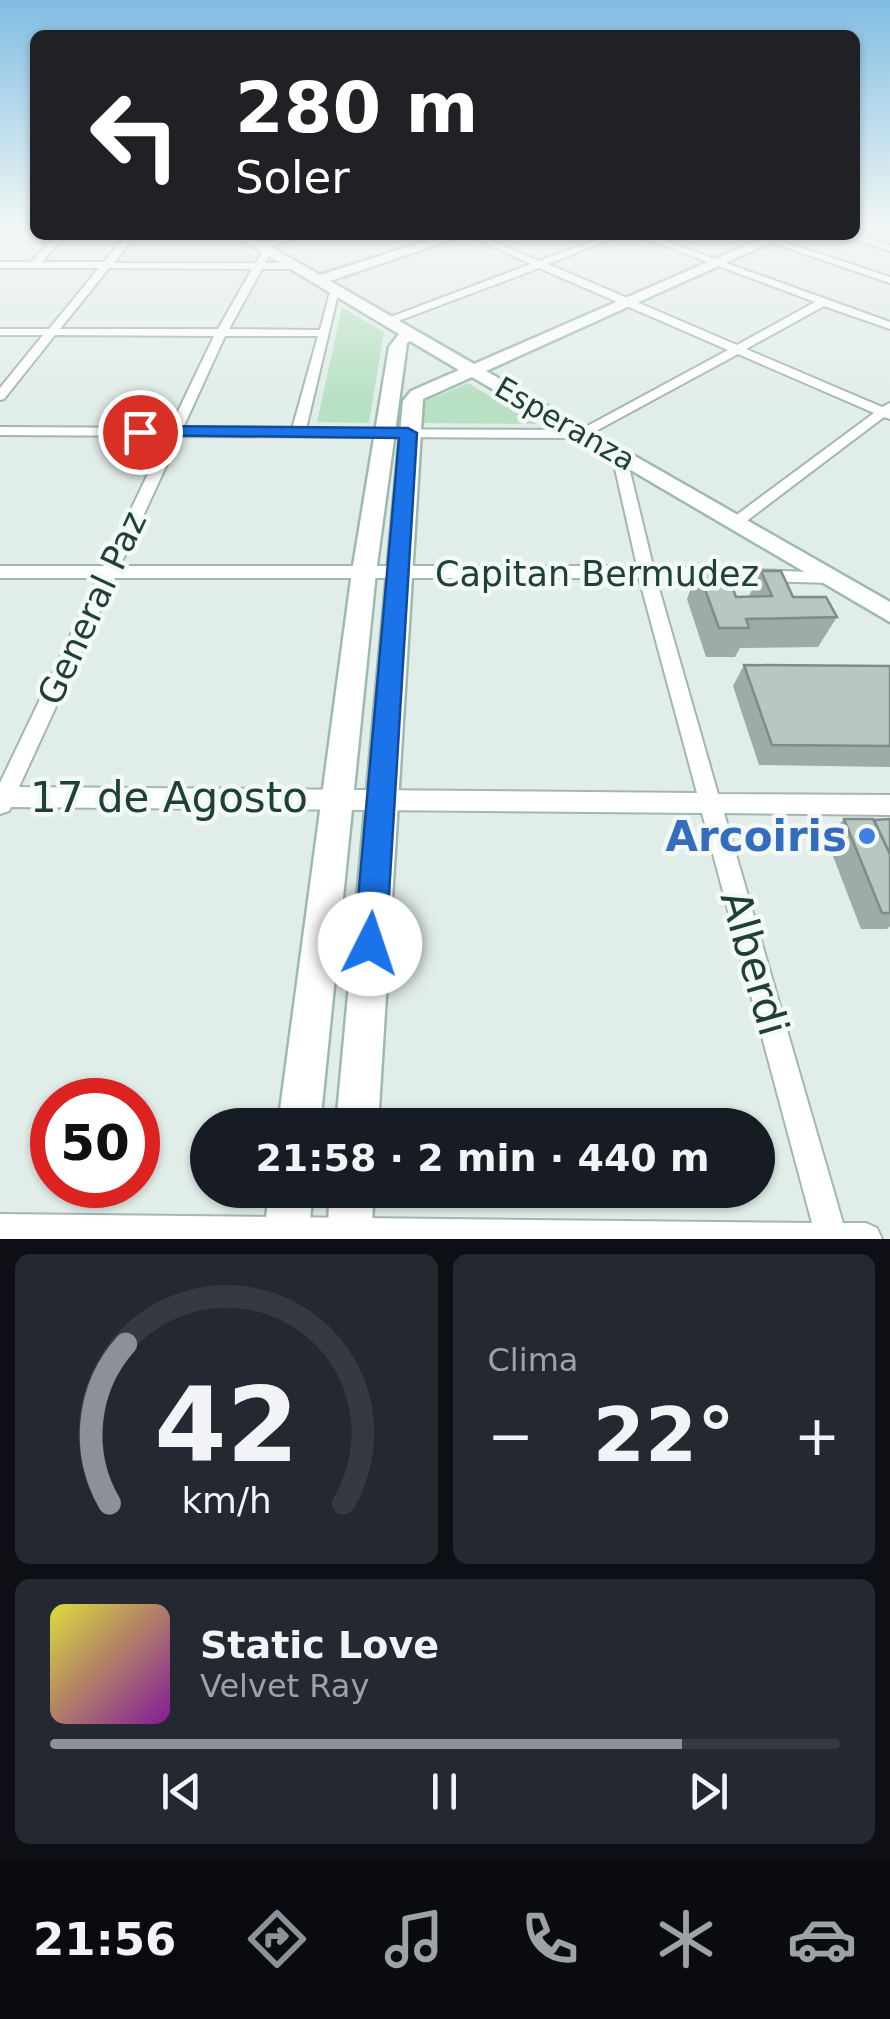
<!DOCTYPE html>
<html lang="es">
<meta charset="utf-8">
<style>
:root{--surface:#171b24;--page:#242831;--text:#f1f3f6;--muted:#9ea1a6;--line:#363941;--accent:#8c9099}
body{margin:0;font-family:"DejaVu Sans",sans-serif;background:var(--page);color:var(--text);height:100vh;display:flex;flex-direction:column;font-size:38px;white-space:nowrap}
*{box-sizing:border-box;margin:0}
p{font-size:32px;color:var(--muted)}
.icon{flex:none;width:55px;height:55px;fill:none;stroke:currentColor;stroke-width:2;stroke-linecap:round;stroke-linejoin:round}
.map{position:relative;height:1239px;overflow:hidden}
.details{display:flex;flex-direction:column;gap:15px;padding:15px;background:#0d0f14;flex:1}
.details>*{flex:none}
.top-card{position:absolute;left:30px;top:30px;width:830px;height:210px;border-radius:15px;box-shadow:0 2px 8px #0004;background:#202124;color:#fff;overflow:hidden}
.speed{position:absolute;left:30px;top:1078px;display:flex;gap:20px;font-size:50px;font-weight:700;text-align:center}
.speed>*{display:grid;place-content:center;width:130px;height:130px;border-radius:50%;background:var(--surface);box-shadow:0 2px 8px #0004;line-height:1}
.speed .limit{border:15px solid #d22;background:#fff;color:#111}
.pin{position:absolute;display:grid;place-items:center;width:85px;height:85px;color:#fff;margin:-42px;border:5px solid #fff;border-radius:50%;box-shadow:0 2px 10px #0007}
.me{position:absolute;width:110px;margin:-55px;rotate:4deg;stroke-linejoin:round;filter:drop-shadow(0 0 8px #0008)}
.turn{display:flex;align-items:center;gap:35px;height:210px;padding:0 40px;font-size:45px}
.turn .icon{width:130px;height:130px;stroke-width:2.5}
.turn b{display:block;font-size:70px;line-height:85px}
.big{font-size:75px;font-weight:700;line-height:1.1}
.details .card{flex:1;display:flex;flex-direction:column;justify-content:center;gap:15px;min-width:0;padding:0 35px;border-radius:15px;background:var(--page)}
.details .dial{align-items:center;gap:0}
.dial svg{height:260px;overflow:visible;fill:none;stroke:var(--line);stroke-width:7;stroke-linecap:round;text-anchor:middle}
.dial text{fill:var(--text);stroke:none}
.song{display:flex;align-items:center;gap:30px}
.cover{width:120px;height:120px;border-radius:15px;background:linear-gradient(135deg,hsl(60 70% 55%),hsl(290 70% 35%))}
.played{height:10px;border-radius:5px;background:linear-gradient(90deg,var(--accent) 80%,var(--line) 80%)}
.keys{display:flex;justify-content:space-around;direction:ltr}
.heat{display:flex;justify-content:space-between;align-items:center;font-size:55px;direction:ltr}
.details .tiles{flex:1;display:grid;gap:15px;grid-template-columns:1fr 1fr}
.card:last-child{grid-column:span 2}
.trip{position:absolute;left:190px;top:1108px;width:585px;height:100px;border-radius:50px;background:var(--surface);box-shadow:0 2px 8px #0004;font-weight:700;line-height:100px;text-align:center}
.tabs{display:flex;height:160px;justify-content:space-around;align-items:center;background:#090b0e;color:var(--muted)}
.tabs .icon{width:70px;height:70px}
.tabs .selected{color:var(--accent)}
.tabs b{font-size:45px;color:var(--text)}
.map>svg:first-child{display:block}
.green{fill:#b8e0c3}
.lines{fill:none;stroke-linecap:round;stroke-linejoin:round}
.street-casing{stroke:#a3b6af;stroke-width:4}
.secondary-casing{stroke:#9ebab0;stroke-width:5}
.street{fill:#fff;fill-rule:evenodd}
.secondary{fill:#fff;fill-rule:evenodd}
.wall{fill:#9daca6}
.building{fill:#b6c8c1;stroke:#7f8c87;stroke-width:2.5}
.route{fill:#1a73e8;stroke:#114b97;stroke-width:2.5}
.shop-dot{fill:#3f7fe0;stroke:#f2f9f6;stroke-width:4}
.labels{text-anchor:middle;stroke-width:9;stroke-linejoin:round;paint-order:stroke}
.far-street-label{font-size:30px;fill:#204037;stroke:#f2f9f6}
.street-label{font-size:35px;fill:#204037;stroke:#f2f9f6}
.near-street-label{font-size:42px;fill:#204037;stroke:#f2f9f6}
.near-shop-label{font-size:42px;font-weight:bold;fill:#366cbe;stroke:#f2f9f6;text-anchor:end}
</style>
<div class="map">
<svg width="890" height="1239" viewBox="0 0 890 1239">
<rect width="100%" height="100%" fill="#e1ede8"/>
<g class="green">
<polygon points="342,308 384,332 369,423 317,422"/>
<polygon points="468,383 537,424 421,423 423,402"/>
</g>
<g class="lines">
<defs>
<g id="street">
<polygon points="855,234 890,245 890,251 845,235"/>
<path d="M57 235H66L42 262H104L126 235H135L114 263H256L264 249H258V245L292 235H305L264 249 272 251 265 263H294L299 266 294 269H262L229 329 320 330 330 292 339 290 306 429 580 430 728 350 539 268 393 323H385V319L531 264 467 235H479L539 261 609 235H621L548 264 737 345 815 302 636 235H648L890 322V329L824 306 746 349 882 407 890 403V419L884 417 740 526 735 527 727 522 874 413 738 354 583 438 180 436 120 566H637L612 455 619 451 626 455 653 566 836 573 838 577 830 583 656 578 718 794 890 795V815L724 813 843 1223H866L877 1228 882 1239H0V1214L812 1223 702 813 11 807 9 811 0 814V783L98 578H0V566H104L166 436 0 435V427L170 428 214 336 55 335 4 399 0 400V388L43 335H0V329H49L99 268H0V262H31ZM109 268 252 269 218 329H60ZM225 336H318L292 429 183 428ZM115 578H639L697 793 19 787Z"/>
<polygon points="749,235 762,235 890,277 890,283"/>
</g>
<g id="secondary">
<polygon points="234,235 249,235 320,275 445,235 464,235 330,281 474,364 770,235 787,235 486,371 890,602 890,622 472,377 423,399 378,1125 336,1125 403,401 411,391 459,370 410,341 407,343 376,572 320,1125 278,1125 352,572 389,347 399,334"/>
<polygon points="269,1190 313,1190 308,1239 264,1239"/>
<polygon points="330,1190 374,1190 371,1239 327,1239"/>
</g>
</defs>
<use href="#street" class="street-casing"/>
<use href="#secondary" class="secondary-casing"/>
<use href="#street" class="street"/>
<use href="#secondary" class="secondary"/>
</g>
<g class="wall">
<polygon points="698,570 736,597 749,596 761,571 793,597 837,617 818,647 740,648 735,657 706,657 687,599"/>
<polygon points="744,665 890,666 890,767 759,765 733,686"/>
<polygon points="844,819 890,819 890,926 887,929 861,929 826,838"/>
</g>
<g class="building">
<polygon points="698,570 726,570 736,597 772,596 761,571 781,571 793,597 826,597 837,617 746,619 749,628 719,628"/>
<polygon points="744,665 890,666 890,746 772,745"/>
<polygon points="844,819 873,819 890,854 890,913 882,913"/>
<polygon points="890,819 890,854 874,820"/>
</g>
<linearGradient id="sky" x2="0" y2="1"><stop stop-color="#80bde2"/><stop offset="0.57" stop-color="#f2f7f5"/><stop offset="1" stop-color="#f2f7f5" stop-opacity="0"/></linearGradient>
<rect width="890" height="401" fill="url(#sky)"/>
<polygon class="route" points="140,426 408,428 417,433 386,944 382,956 370,960 359,956 354,944 399,438 133,435 133,428"/>
<circle class="shop-dot" cx="867" cy="836" r="10"/>
<g class="labels">
<g class="far-street-label">
<text transform="translate(565 424) rotate(30)" y="10">Esperanza</text>
</g>
<g class="street-label">
<text x="597" y="586">Capitan Bermudez</text>
<text transform="translate(92 608) rotate(-65)" y="12">General Paz</text>
</g>
<g class="near-street-label">
<text x="169" y="812">17 de Agosto</text>
<text transform="translate(755 963) rotate(74)" y="15">Alberdi</text>
</g>
<g class="near-shop-label">
<text x="847" y="851">Arcoiris</text>
</g>
</g>
</svg>
<div class="speed"><div class="limit">50</div></div>
<div class="pin" style="left:140px;top:432px;background:#d93025"><svg class="icon" aria-label="arrive" viewBox="0 0 24 24"><path d="M6 21V4h12l-3 4 3 4H6"/></svg></div>
<svg class="me" style="left:370px;top:944px" viewBox="-20 -20 40 40"><circle r="19" fill="#fff"/><path d="M0-13L10 11 0 6-10 11z" fill="#1a73e8"/></svg>
<div class="trip">21:58 · 2 min · 440 m</div>
<div class="top-card">
<div class="turn"><svg class="icon" aria-label="left" viewBox="0 0 24 24"><path d="M17 20v-9H6M10 6l-5 5 5 5"/></svg><div><b>280 m</b>Soler</div></div>
</div>
</div>
<section class="details">
<div class="tiles">
<div class="card dial"><svg viewBox="0 0 100 80">
<path d="M14 69A42 42 0 1 1 86 69"/>
<path d="M14 69A42 42 0 0 1 19 20" stroke="#8c9099"/>
<text x="50" y="56" font-size="32" font-weight="700">42</text>
<text x="50" y="72" font-size="11">km/h</text>
</svg></div>
<div class="card"><p>Clima</p>
<div class="heat"><a>−</a><b class="big">22°</b><a>+</a></div>
</div>
<div class="card">
<div class="song"><i class="cover"></i><div><b>Static Love</b><p>Velvet Ray</p></div></div>
<div class="played"></div>
<div class="keys"><svg class="icon" aria-label="previous" viewBox="0 0 24 24"><path d="M18 5L8 12l10 7zM5 5v14"/></svg><svg class="icon" aria-label="pause" viewBox="0 0 24 24"><path d="M8 5v14M16 5v14"/></svg><svg class="icon" aria-label="next" viewBox="0 0 24 24"><path d="M6 5l10 7-10 7zM19 5v14"/></svg></div>
</div>
</div>
</section>
<nav class="tabs">
<b>21:56</b>
<svg class="icon selected" aria-label="directions" viewBox="0 0 24 24"><path d="M12 3l9 9-9 9-9-9zM9 14v-3h6M13 9l2 2-2 2"/></svg>
<svg class="icon" aria-label="music" viewBox="0 0 24 24"><path d="M9 18V5l10-2v13"/><circle cx="6" cy="18" r="3"/><circle cx="16" cy="16" r="3"/></svg>
<svg class="icon" aria-label="phone" viewBox="0 0 24 24"><path d="M5 4h4l2 5-3 2q2 4 5 5l2-3 5 2v4C11 20 4 13 5 4z"/></svg>
<svg class="icon" aria-label="climate" viewBox="0 0 24 24"><path d="M12 3v18M4 7l16 10M4 17L20 7"/></svg>
<svg class="icon" aria-label="car" viewBox="0 0 24 24"><path d="M5 17H2v-5l4-1 3-4h7l3 4 3 1v5h-3M9 17h6M6 11h13"/><circle cx="7" cy="17" r="2"/><circle cx="17" cy="17" r="2"/></svg>
</nav>
